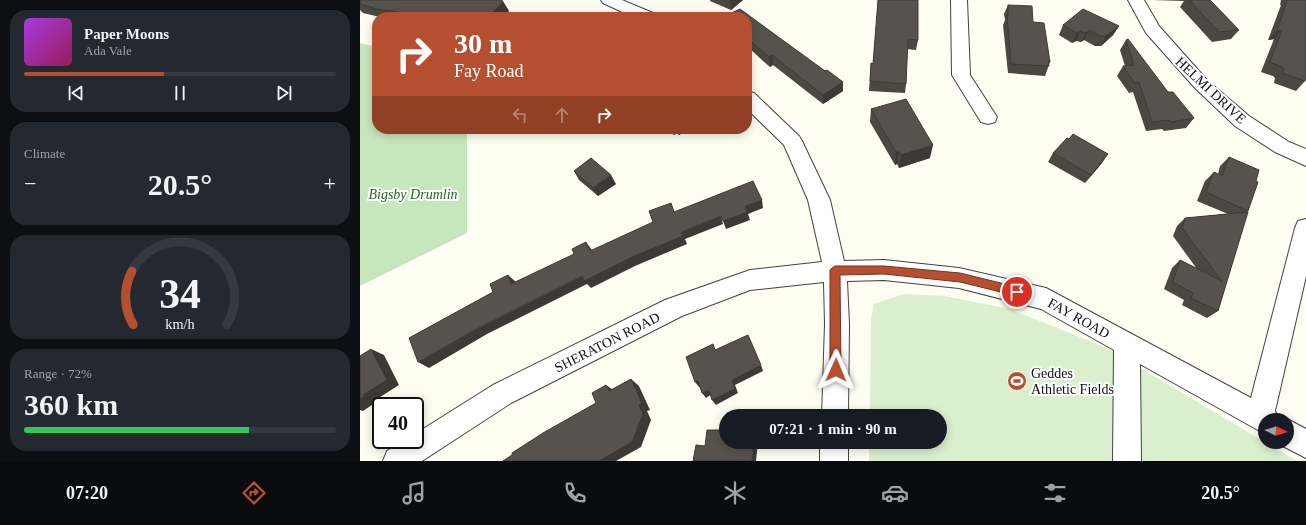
<!DOCTYPE html>
<meta charset="utf-8">
<style>
:root{--surface:#171b24;--page:#242831;--text:#f1f3f6;--muted:#9ea1a6;--line:#363941;--accent:#b64f2f}
body{margin:0;font-family:"Times New Roman",serif;background:var(--page);color:var(--text);height:100vh;display:flex;flex-direction:column;font-size:15px;white-space:nowrap}
*{box-sizing:border-box;margin:0}
p{font-size:13px;color:var(--muted)}
.icon{flex:none;width:22px;height:22px;fill:none;stroke:currentColor;stroke-width:2;stroke-linecap:round;stroke-linejoin:round}
.map{position:relative;flex:1;overflow:hidden}
.sheet{display:flex;flex-direction:column;gap:10px;padding:10px;background:#0d0f14;width:360px}
.sheet>*{flex:none}
.guide{position:absolute;left:12px;top:12px;width:380px;height:122px;border-radius:16px;box-shadow:0 2px 10px #0003;background:#b64f2f;color:#fff;overflow:hidden}
.needle{width:26px;rotate:95deg}
.tools{position:absolute;left:898px;top:413px;display:grid;gap:8px}
.tools a{display:grid;place-items:center;width:36px;height:36px;border-radius:50%;background:var(--surface);box-shadow:0 2px 10px #0003;font-size:20px}
.speed{position:absolute;left:12px;top:397px;display:flex;gap:8px;font-size:20px;font-weight:700;text-align:center}
.speed>*{display:grid;place-content:center;width:52px;height:52px;border-radius:50%;background:var(--surface);box-shadow:0 2px 10px #0003;line-height:1}
.speed .limit{border:2px solid #111;border-radius:6px;background:#fff;color:#111}
.pin{position:absolute;display:grid;place-items:center;width:34px;height:34px;color:#fff;margin:-17px;border:2px solid #fff;border-radius:50%;box-shadow:0 1px 4px #0007}
.me{position:absolute;width:44px;margin:-22px;rotate:1deg;stroke-linejoin:round;filter:drop-shadow(0 0 3px #0008)}
.turn{display:flex;align-items:center;gap:14px;height:84px;padding:0 16px;font-size:18px}
.turn .icon{width:52px;height:52px;stroke-width:2.5}
.turn b{display:block;font-size:28px;line-height:34px}
.lanes{display:flex;align-items:center;height:38px;padding:0 16px;background:#0003;justify-content:center;gap:20px;direction:ltr}
.lanes .off{opacity:.35}
.big{font-size:30px;font-weight:700;line-height:1.1}
.sheet .widget{flex:1;display:flex;flex-direction:column;justify-content:center;gap:6px;min-width:0;padding:0 14px;border-radius:16px;background:var(--page)}
.sheet .dial{align-items:center;gap:0}
.dial svg{height:104px;overflow:visible;fill:none;stroke:var(--line);stroke-width:7;stroke-linecap:round;text-anchor:middle}
.dial text{fill:var(--text);stroke:none}
.song{display:flex;align-items:center;gap:12px}
.cover{width:48px;height:48px;border-radius:6px;background:linear-gradient(135deg,hsl(280 70% 55%),hsl(330 70% 35%))}
.played{height:4px;border-radius:2px;background:linear-gradient(90deg,var(--accent) 45%,var(--line) 45%)}
.keys{display:flex;justify-content:space-around;direction:ltr}
.heat{display:flex;justify-content:space-between;align-items:center;font-size:22px;direction:ltr}
.charge{height:6px;border-radius:3px;background:linear-gradient(90deg,#34c759 72%,var(--line) 0)}
.trip{position:absolute;left:359px;top:409px;width:228px;height:40px;border-radius:20px;background:var(--surface);box-shadow:0 2px 10px #0003;font-weight:700;line-height:40px;text-align:center}
.tabs{display:flex;height:64px;justify-content:space-around;align-items:center;background:#090b0e;color:var(--muted)}
.tabs .icon{width:28px;height:28px}
.tabs .selected{color:var(--accent)}
.tabs b{font-size:18px;color:var(--text)}
main{display:flex;flex:1;min-height:0}
.map>svg:first-child{display:block}
.green{fill:#c6e7bc}
.pitch{fill:#daefce}
.lines{fill:none;stroke-linecap:round;stroke-linejoin:round}
.minor-casing{stroke:#424242;stroke-width:2}
.minor{fill:#fff;fill-rule:evenodd}
.wall{fill:#4b4741}
.shaded-wall{fill:#3d3a35}
.building{fill:#57534c;stroke:#3d3a35}
.route{fill:#b64f2f;stroke:#76331f}
.labels{text-anchor:middle;stroke-width:4;stroke-linejoin:round;paint-order:stroke}
.street-label{font-size:14px;fill:#0f0f0f;stroke:#fff}
.park-label{font-size:14px;font-style:italic;fill:#236328;stroke:#fff}
.poi-label{font-size:14px;fill:#0f0f0f;stroke:#fff;text-anchor:start}
</style>
<main>
<section class="sheet">
<div class="widget">
<div class="song"><i class="cover"></i><div><b>Paper Moons</b><p>Ada Vale</p></div></div>
<div class="played"></div>
<div class="keys"><svg class="icon" aria-label="previous" viewBox="0 0 24 24"><path d="M18 5L8 12l10 7zM5 5v14"/></svg><svg class="icon" aria-label="pause" viewBox="0 0 24 24"><path d="M8 5v14M16 5v14"/></svg><svg class="icon" aria-label="next" viewBox="0 0 24 24"><path d="M6 5l10 7-10 7zM19 5v14"/></svg></div>
</div>
<div class="widget"><p>Climate</p>
<div class="heat"><a>−</a><b class="big">20.5°</b><a>+</a></div>
</div>
<div class="widget dial"><svg viewBox="0 0 100 80">
<path d="M14 69A42 42 0 1 1 86 69"/>
<path d="M14 69A42 42 0 0 1 13 28" stroke="#b64f2f"/>
<text x="50" y="56" font-size="32" font-weight="700">34</text>
<text x="50" y="72" font-size="11">km/h</text>
</svg></div>
<div class="widget"><p>Range · 72%</p><b class="big">360 km</b><div class="charge"></div></div>
</section>
<div class="map">
<svg width="946" height="461" viewBox="0 0 946 461">
<rect width="100%" height="100%" fill="#fdfef1"/>
<polygon class="green" points="0,43 17,47 17,129 107,129 107,233 0,286"/>
<polygon class="pitch" points="543,294 584,296 650,309 745,347 937,461 509,461 509,442 580,442 580,416 510,416 511,319 514,304"/>
<g class="lines">
<defs>
<g id="minor">
<polygon points="241,0 262,0 293,13 295,17 273,17 243,3"/>
<polygon points="591,0 607,0 610,75 637,117 635,122 628,124 621,122 592,75"/>
<polygon points="768,0 784,0 799,26 847,80 889,116 929,142 946,149 946,166 915,152 875,126 835,88 786,33"/>
<polygon points="387,91 394,93 439,136 442,141 470,200 484,261 524,260 599,268 686,288 891,398 935,228 938,221 946,219 946,276 915,411 919,420 905,420 905,434 780,364 781,461 753,461 754,350 681,309 599,288 524,280 487,281 489,324 488,416 462,416 465,324 464,282 390,290 322,316 151,403 62,461 23,461 27,451 45,440 55,440 55,434 133,385 305,300 390,270 462,262 448,200 424,145 387,109"/>
<polygon points="927,419 946,429 946,458 917,443 927,442 927,420 925,420"/>
<rect x="460" y="442" width="28" height="19"/>
</g>
</defs>
<use href="#minor" class="minor-casing"/>
<use href="#minor" class="minor"/>
</g>
<g class="wall">
<polygon points="0,0 149,11 144,17 20,17 3,13 0,10"/>
<polygon points="350,0 383,0 371,10 350,1"/>
<polygon points="518,0 558,40 556,50 547,49 546,84 545,93 509,91 511,63 513,64"/>
<polygon points="792,0 850,0 879,30 871,39 852,42 820,7 824,1"/>
<polygon points="921,0 946,0 945,81 936,91 914,83 915,78 913,76 901,72 914,39 908,40 921,5 920,5"/>
<polygon points="648,5 673,22 690,62 685,76 648,73 643,25 645,20 644,14"/>
<polygon points="387,17 465,71 483,82 483,91 463,104 413,65 410,67 403,61 387,46"/>
<polygon points="703,25 759,26 753,35 741,46 735,46 724,40 721,42 716,41 712,43 699,35"/>
<polygon points="766,40 808,92 834,118 826,128 804,131 802,129 786,131 773,92 769,93 757,76 763,66 765,66 760,50"/>
<polygon points="511,109 570,158 539,168 537,164 535,165 510,122"/>
<polygon points="307,129 329,129 319,135 317,133 314,135"/>
<polygon points="693,153 742,163 725,183 688,162"/>
<polygon points="869,157 896,181 888,211 887,212 858,311 847,318 822,305 824,300 804,289 812,268 820,260 837,269 813,236 817,226 825,218 868,214 837,201 845,181 854,172 858,174 860,166"/>
<polygon points="214,171 256,184 238,196 219,180"/>
</g>
<g class="shaded-wall">
<polygon points="370,0 383,0 371,10"/>
<polygon points="143,1 149,11 144,17 129,17"/>
<polygon points="759,26 753,35 741,46 746,36"/>
<polygon points="729,30 724,40 721,42 726,33"/>
<polygon points="922,30 914,39 908,40 917,31"/>
<polygon points="720,31 716,41 712,43 717,33"/>
<polygon points="412,55 413,65 410,67 409,57"/>
<polygon points="483,82 483,91 463,104 463,95"/>
<polygon points="312,129 315,129 317,133 314,135"/>
<polygon points="317,129 329,129 319,135"/>
<polygon points="573,145 570,158 539,168 541,155"/>
<polygon points="536,152 539,152 537,164 535,165"/>
<polygon points="748,154 742,163 725,183 731,175"/>
<polygon points="251,175 256,184 238,196 233,188"/>
<polygon points="402,200 403,208 388,214 390,220 366,229 363,221 385,206"/>
<polygon points="361,216 363,224 325,239 327,244 275,266 231,288 227,284 127,334 69,368 58,362 118,328 222,276 321,232"/>
<polygon points="226,242 232,250 230,251"/>
<polygon points="148,275 156,282 151,284"/>
<polygon points="11,349 24,355 39,385 17,399 18,401 3,411 0,410 0,399 3,395"/>
<polygon points="401,365 403,371 375,385 378,393 356,405 352,400 372,380"/>
<polygon points="271,379 279,386 290,410 287,411 291,420 281,447 256,461 239,461 279,405"/>
<polygon points="338,381 342,386 339,387 335,382"/>
<polygon points="246,385 256,392 249,391"/>
<polygon points="349,390 352,394 346,398 342,393"/>
<polygon points="394,442 398,442 396,461 392,461"/>
</g>
<g class="building">
<polygon points="0,0 139,0 143,1 129,17 68,17 17,9 0,4"/>
<polygon points="518,0 558,0 558,40 548,39 546,84 510,81 511,63 513,64"/>
<polygon points="829,0 850,0 879,30 859,32"/>
<polygon points="927,0 946,0 946,77 945,81 922,73 924,68 922,67 910,62 922,30 917,31"/>
<polygon points="648,5 672,6 673,22 684,23 690,62 688,62 689,66 651,64 647,15 648,15"/>
<polygon points="380,9 465,71 467,70 483,82 463,95 412,55 409,57 387,38 387,17 363,17"/>
<polygon points="723,9 759,26 746,36 740,36 729,30 726,33 720,31 717,33 703,25"/>
<polygon points="768,39 808,92 813,92 834,118 811,122 809,120 792,122 779,82 775,83 763,66 774,65 766,40"/>
<polygon points="546,99 573,145 541,155 539,152 536,152 511,109"/>
<polygon points="713,134 748,154 731,175 693,153 707,138 709,139"/>
<polygon points="869,157 899,170 896,181 898,182 888,211 846,192 854,172 862,176"/>
<polygon points="231,158 251,175 233,188 214,171"/>
<polygon points="393,181 402,200 385,206 388,212 363,221 361,216 321,232 323,236 270,258 224,281 222,276 118,328 58,362 49,338 133,292 130,284 148,275 151,284 214,254 212,249 226,242 230,251 293,222 289,211 311,203 314,212"/>
<polygon points="888,212 858,311 831,298 833,293 813,282 820,260 862,281 822,228 825,218"/>
<polygon points="388,335 401,365 372,380 375,389 352,400 349,390 342,393 338,381 335,382 326,357 353,344 355,350"/>
<polygon points="11,349 27,380 3,395 4,397 0,399 0,356"/>
<polygon points="271,379 282,403 279,405 283,414 272,442 239,461 143,461 152,455 152,453 183,433 236,403 232,393 246,385 249,391"/>
<polygon points="347,430 366,430 366,442 394,442 392,461 333,461 336,445 345,446"/>
</g>
<polygon class="route" points="475,266 524,266 600,273 657,287 660,289 662,292 660,295 657,296 600,282 524,274 480,275 481,370 479,374 476,375 472,374 470,370 470,270 472,268"/>
<defs>
<symbol id="stadium-disc" viewBox="-11 -11 22 22"><circle r="9.5" fill="#b64f2f" stroke="#fff"/><path d="M0-5a6.5 5 0 1 0 0 10a6.5 5 0 1 0 0-10ZM-3.5-1.8h7v3.6h-7Z" fill="#fff"/></symbol>
</defs>
<g fill-rule="evenodd">
<use href="#stadium-disc" x="646" y="370" width="22" height="22"/>
</g>
<g class="labels">
<g class="street-label">
<text transform="translate(851 90) rotate(43)" y="5">HELMI DRIVE</text>
<text transform="translate(719 318) rotate(29)" y="5">FAY ROAD</text>
<text transform="translate(247 342) rotate(-27)" y="5">SHERATON ROAD</text>
</g>
<g class="park-label">
<text x="53" y="199">Bigsby Drumlin</text>
</g>
<g class="poi-label">
<text x="671" y="378">Geddes<tspan x="671" dy="16">Athletic Fields</tspan></text>
</g>
</g>
</svg>
<div class="tools">
<a><svg class="needle" viewBox="-14 -14 28 28"><path d="M0-13l5 13h-10z" fill="#e53935"/><path d="M0 13l5-13h-10z" fill="#9ea1a6"/></svg></a>
</div>
<div class="speed"><div class="limit">40</div></div>
<div class="pin" style="left:657px;top:292px;background:#d93025"><svg class="icon" aria-label="arrive" viewBox="0 0 24 24"><path d="M6 21V4h12l-3 4 3 4H6"/></svg></div>
<svg class="me" style="left:476px;top:370px" viewBox="-20 -20 40 40"><path d="M0-17L14 15 0 8-14 15z" fill="#b64f2f" stroke="#fff" stroke-width="4"/></svg>
<div class="trip">07:21 · 1 min · 90 m</div>
<div class="guide">
<div class="turn"><svg class="icon" aria-label="right" viewBox="0 0 24 24"><path d="M7 20v-9h11M14 6l5 5-5 5"/></svg><div><b>30 m</b>Fay Road</div></div>
<div class="lanes"><svg class="icon off" aria-label="left" viewBox="0 0 24 24"><path d="M17 20v-9H6M10 6l-5 5 5 5"/></svg><svg class="icon off" aria-label="ahead" viewBox="0 0 24 24"><path d="M12 20V5M6 11l6-6 6 6"/></svg><svg class="icon" aria-label="right" viewBox="0 0 24 24"><path d="M7 20v-9h11M14 6l5 5-5 5"/></svg></div>
</div>
</div>
</main>
<nav class="tabs">
<b>07:20</b>
<svg class="icon selected" aria-label="directions" viewBox="0 0 24 24"><path d="M12 3l9 9-9 9-9-9zM9 14v-3h6M13 9l2 2-2 2"/></svg>
<svg class="icon" aria-label="music" viewBox="0 0 24 24"><path d="M9 18V5l10-2v13"/><circle cx="6" cy="18" r="3"/><circle cx="16" cy="16" r="3"/></svg>
<svg class="icon" aria-label="phone" viewBox="0 0 24 24"><path d="M5 4h4l2 5-3 2q2 4 5 5l2-3 5 2v4C11 20 4 13 5 4z"/></svg>
<svg class="icon" aria-label="climate" viewBox="0 0 24 24"><path d="M12 3v18M4 7l16 10M4 17L20 7"/></svg>
<svg class="icon" aria-label="car" viewBox="0 0 24 24"><path d="M5 17H2v-5l4-1 3-4h7l3 4 3 1v5h-3M9 17h6M6 11h13"/><circle cx="7" cy="17" r="2"/><circle cx="17" cy="17" r="2"/></svg>
<svg class="icon" aria-label="filters" viewBox="0 0 24 24"><path d="M4 7h16M4 17h16"/><circle cx="9" cy="7" r="2"/><circle cx="15" cy="17" r="2"/></svg>
<b>20.5°</b>
</nav>
